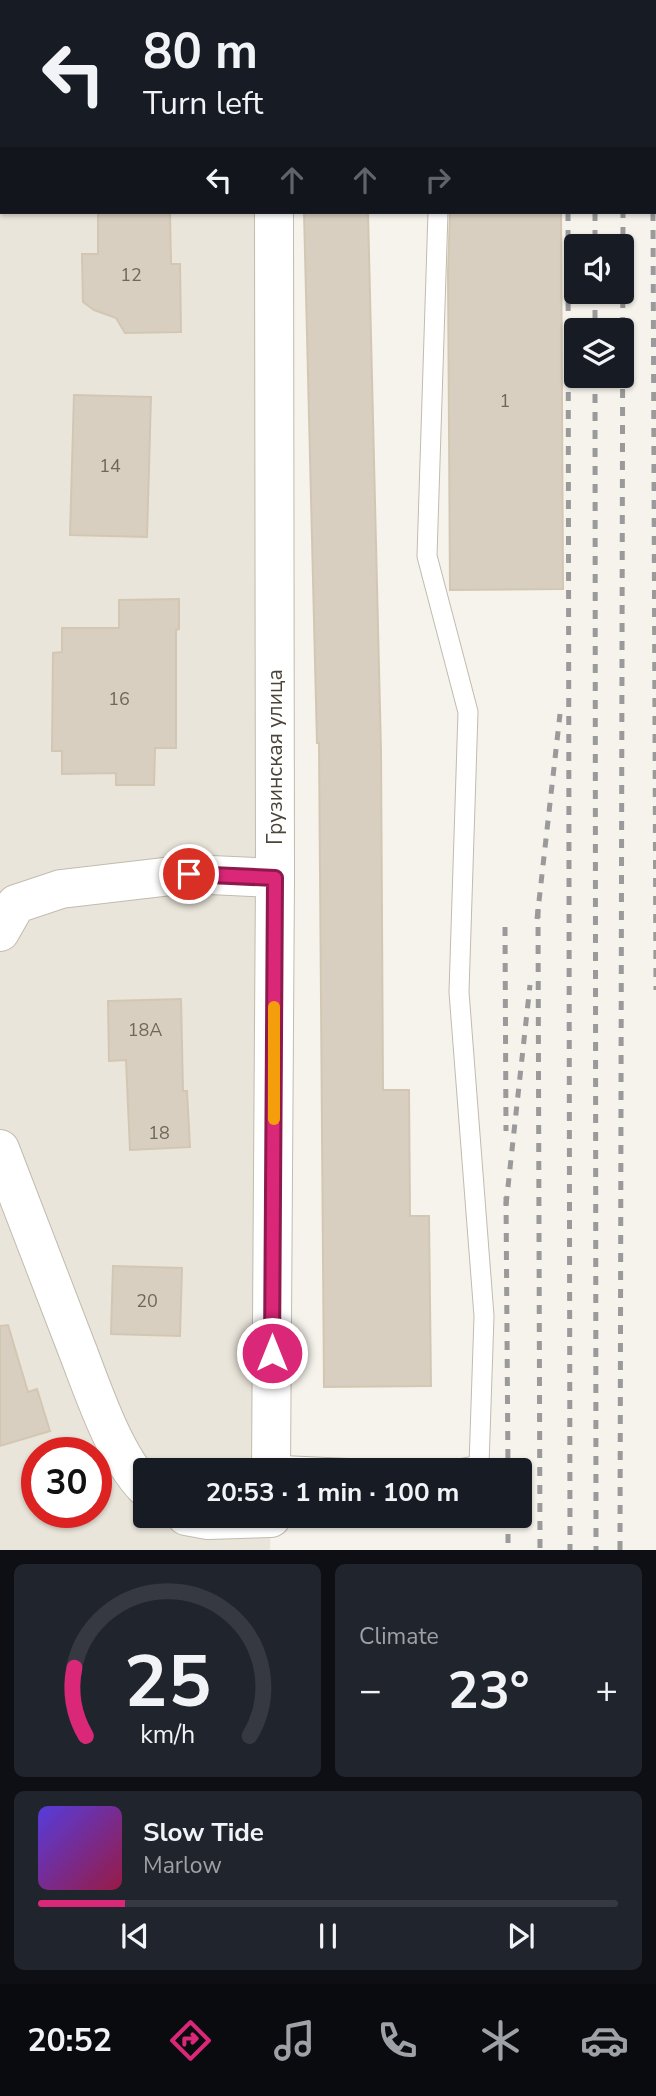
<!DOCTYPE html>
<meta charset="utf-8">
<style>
:root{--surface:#171b24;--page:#20242c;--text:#f1f3f6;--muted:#9ea1a6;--line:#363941;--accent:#db2777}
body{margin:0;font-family:"Nunito Sans",sans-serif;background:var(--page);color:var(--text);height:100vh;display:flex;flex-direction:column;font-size:26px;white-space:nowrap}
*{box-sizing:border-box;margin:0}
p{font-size:23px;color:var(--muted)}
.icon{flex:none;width:38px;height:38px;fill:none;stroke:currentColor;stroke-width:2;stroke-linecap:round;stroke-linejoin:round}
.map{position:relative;height:1550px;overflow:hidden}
.side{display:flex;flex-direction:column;gap:14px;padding:14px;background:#0d0f14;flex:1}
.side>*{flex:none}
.hud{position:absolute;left:0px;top:0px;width:656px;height:214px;box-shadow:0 2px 5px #0004;background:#171b24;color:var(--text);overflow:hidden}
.fabs{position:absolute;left:564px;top:234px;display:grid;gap:14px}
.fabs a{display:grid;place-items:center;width:70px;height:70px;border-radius:7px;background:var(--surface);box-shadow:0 2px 5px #0004;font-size:35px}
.speed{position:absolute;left:21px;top:1437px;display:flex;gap:14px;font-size:35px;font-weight:700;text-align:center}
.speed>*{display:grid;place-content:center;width:91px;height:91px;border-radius:50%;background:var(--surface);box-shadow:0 2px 5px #0004;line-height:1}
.speed .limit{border:10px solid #d22;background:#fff;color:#111}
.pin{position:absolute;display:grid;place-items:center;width:60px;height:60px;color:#fff;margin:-30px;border:4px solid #fff;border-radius:50%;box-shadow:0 2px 7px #0007}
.me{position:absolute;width:77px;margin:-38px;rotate:0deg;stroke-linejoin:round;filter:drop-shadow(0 0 5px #0008)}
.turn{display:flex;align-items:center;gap:24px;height:147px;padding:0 28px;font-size:32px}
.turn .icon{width:91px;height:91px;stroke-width:2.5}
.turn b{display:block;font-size:49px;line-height:60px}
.lanes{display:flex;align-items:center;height:66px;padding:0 28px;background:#0003;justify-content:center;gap:35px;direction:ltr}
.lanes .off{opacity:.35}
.big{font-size:52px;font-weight:700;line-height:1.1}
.side .widget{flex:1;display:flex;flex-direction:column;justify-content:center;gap:10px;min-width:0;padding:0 24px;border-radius:10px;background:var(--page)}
.side .dial{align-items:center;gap:0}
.dial svg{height:182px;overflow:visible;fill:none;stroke:var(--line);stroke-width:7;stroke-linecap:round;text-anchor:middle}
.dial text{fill:var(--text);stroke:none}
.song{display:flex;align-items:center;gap:21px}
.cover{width:84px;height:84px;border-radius:10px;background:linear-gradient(135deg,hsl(250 70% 55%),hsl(340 70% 35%))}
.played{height:7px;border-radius:4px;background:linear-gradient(90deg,var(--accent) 15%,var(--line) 15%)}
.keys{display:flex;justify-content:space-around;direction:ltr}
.heat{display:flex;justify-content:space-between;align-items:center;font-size:38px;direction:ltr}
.side .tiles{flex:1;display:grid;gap:14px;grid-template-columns:1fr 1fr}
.widget:last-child{grid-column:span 2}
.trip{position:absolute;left:133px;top:1458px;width:399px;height:70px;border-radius:7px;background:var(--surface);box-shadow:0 2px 5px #0004;font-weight:700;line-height:70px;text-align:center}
.tab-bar{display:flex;height:112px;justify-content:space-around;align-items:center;background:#090b0e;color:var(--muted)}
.tab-bar .icon{width:49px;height:49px}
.tab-bar .on{color:var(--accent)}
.tab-bar b{font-size:32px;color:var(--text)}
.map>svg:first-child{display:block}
.residential{fill:#eae5da;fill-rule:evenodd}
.building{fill:#d8cfc1;stroke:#d3c7b4;stroke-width:2}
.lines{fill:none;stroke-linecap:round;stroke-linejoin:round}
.lane-casing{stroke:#c2bbae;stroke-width:21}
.street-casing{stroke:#c2bbae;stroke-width:40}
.lane{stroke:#fff;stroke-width:19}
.street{stroke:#fff;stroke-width:38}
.rail{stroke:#9a9a9a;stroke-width:5;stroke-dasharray:9 9;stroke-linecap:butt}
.route-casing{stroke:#8e194d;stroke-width:18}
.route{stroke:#db2777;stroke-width:12}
.slow{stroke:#f59e0b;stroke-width:12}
.labels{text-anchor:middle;stroke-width:5;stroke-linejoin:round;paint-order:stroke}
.number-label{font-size:18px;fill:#6e675b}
.street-label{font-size:21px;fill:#4b4439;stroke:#fff}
</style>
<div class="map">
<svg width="656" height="1550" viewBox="0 0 656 1550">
<rect width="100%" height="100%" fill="#f6f3ec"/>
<path class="residential" d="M0 0H273L2 2V212H274L271 1470H145V1516H271L270 1550H0ZM37 1452H96V1512H37Z"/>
<g class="building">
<polygon points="98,212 170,212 171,264 180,264 181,332 125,333 116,318 94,310 83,302 82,254 98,254"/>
<polygon points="304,212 368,212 381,751 383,1090 409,1090 410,1216 429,1216 431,1386 324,1387 319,743 317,743"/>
<polygon points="450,212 561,212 563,589 450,590 448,272"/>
<polygon points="74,395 151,397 147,537 70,535"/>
<polygon points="179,599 179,629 176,630 176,748 155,748 154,785 116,785 116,773 62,774 62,751 52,751 53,653 62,652 62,628 119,628 119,600"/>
<polygon points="181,999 183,1091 187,1091 190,1147 130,1150 126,1060 109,1061 108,1001"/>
<polygon points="113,1266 182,1268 180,1336 111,1334"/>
<polygon points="8,1325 28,1392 37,1389 50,1431 0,1446 0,1326"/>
</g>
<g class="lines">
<defs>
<g id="lane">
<polyline points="442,2 442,0"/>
<polyline points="438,212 427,556 468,712 459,992 484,1316 479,1465 454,1470"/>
<polyline points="271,1465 382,1470"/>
</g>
<g id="street">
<polyline points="273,0 273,2"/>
<polyline points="0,932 16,904 61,889 189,874 275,878"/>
<path d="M0 1149C25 1214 50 1279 75 1344 92 1387 113 1454 145 1487"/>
<polyline points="271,1470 275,878 274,212"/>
<polyline points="186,1516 208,1520 271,1518"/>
</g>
</defs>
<use href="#lane" class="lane-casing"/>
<use href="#street" class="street-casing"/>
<use href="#lane" class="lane"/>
<use href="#street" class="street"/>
<g class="rail">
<polyline points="567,0 567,2"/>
<polyline points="594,0 594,2"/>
<polyline points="652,0 652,2"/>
<polyline points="623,2 623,0"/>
<polyline points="568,212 570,1550"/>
<polyline points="595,212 595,247"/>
<polyline points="653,212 656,990"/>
<polyline points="595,292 595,331"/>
<polyline points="595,376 596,1550"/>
<polyline points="538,909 540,1550"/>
<polyline points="537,919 560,714"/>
<polyline points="505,927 506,1131"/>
<polyline points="506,1197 508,1470"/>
<polyline points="506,1205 530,985"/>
<polyline points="508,1516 508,1550"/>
<polyline points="620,1550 623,212"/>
</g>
</g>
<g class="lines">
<defs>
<polyline id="route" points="189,874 275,878 272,1353"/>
</defs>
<use href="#route" class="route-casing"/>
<use href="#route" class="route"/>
<polyline class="slow" points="274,1119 274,1007"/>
</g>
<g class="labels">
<g class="number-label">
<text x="131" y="281">12</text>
<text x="505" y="407">1</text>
<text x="110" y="472">14</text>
<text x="119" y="705">16</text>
<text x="145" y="1036">18А</text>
<text x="159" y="1139">18</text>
<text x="147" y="1307">20</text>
</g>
<g class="street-label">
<text transform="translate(275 757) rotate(-90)" y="7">Грузинская улица</text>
</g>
</g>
</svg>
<div class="fabs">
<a><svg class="icon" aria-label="sound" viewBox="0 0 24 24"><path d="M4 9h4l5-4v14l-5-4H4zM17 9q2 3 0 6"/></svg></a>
<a><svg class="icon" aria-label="layers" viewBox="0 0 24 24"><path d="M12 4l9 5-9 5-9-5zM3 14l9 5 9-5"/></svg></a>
</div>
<div class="speed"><div class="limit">30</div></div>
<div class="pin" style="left:189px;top:874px;background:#d93025"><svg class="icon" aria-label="arrive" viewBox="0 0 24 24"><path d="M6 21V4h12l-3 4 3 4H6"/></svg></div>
<svg class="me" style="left:272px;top:1353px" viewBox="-20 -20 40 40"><circle r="17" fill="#db2777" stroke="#fff" stroke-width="3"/><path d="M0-11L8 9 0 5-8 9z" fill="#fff"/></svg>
<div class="trip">20:53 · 1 min · 100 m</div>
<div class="hud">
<div class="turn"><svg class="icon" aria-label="left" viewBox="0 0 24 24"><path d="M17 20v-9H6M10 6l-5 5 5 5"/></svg><div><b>80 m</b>Turn left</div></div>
<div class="lanes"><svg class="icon" aria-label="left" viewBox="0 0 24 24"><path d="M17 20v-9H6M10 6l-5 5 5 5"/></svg><svg class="icon off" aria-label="ahead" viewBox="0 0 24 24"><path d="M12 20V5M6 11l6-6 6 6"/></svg><svg class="icon off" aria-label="ahead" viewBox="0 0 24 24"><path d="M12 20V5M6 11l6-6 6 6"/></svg><svg class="icon off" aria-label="right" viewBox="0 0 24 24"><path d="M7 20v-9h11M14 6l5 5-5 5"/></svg></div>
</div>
</div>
<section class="side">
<div class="tiles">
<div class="widget dial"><svg viewBox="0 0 100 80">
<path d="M14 69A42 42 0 1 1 86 69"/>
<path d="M14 69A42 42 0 0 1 9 39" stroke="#db2777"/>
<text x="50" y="56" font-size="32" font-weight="700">25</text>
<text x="50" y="72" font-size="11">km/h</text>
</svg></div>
<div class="widget"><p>Climate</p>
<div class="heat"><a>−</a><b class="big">23°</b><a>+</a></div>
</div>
<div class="widget">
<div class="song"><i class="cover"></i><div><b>Slow Tide</b><p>Marlow</p></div></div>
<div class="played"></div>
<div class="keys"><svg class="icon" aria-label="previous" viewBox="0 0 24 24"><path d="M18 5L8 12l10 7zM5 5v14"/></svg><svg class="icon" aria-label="pause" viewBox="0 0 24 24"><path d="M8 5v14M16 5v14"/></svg><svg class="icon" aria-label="next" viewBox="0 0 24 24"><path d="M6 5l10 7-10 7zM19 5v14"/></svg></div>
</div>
</div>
</section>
<nav class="tab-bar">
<b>20:52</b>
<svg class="icon on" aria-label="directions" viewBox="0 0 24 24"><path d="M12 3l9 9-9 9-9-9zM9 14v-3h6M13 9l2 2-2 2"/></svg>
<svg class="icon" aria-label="music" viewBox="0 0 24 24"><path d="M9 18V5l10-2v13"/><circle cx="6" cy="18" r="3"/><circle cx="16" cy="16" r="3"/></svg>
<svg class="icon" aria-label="phone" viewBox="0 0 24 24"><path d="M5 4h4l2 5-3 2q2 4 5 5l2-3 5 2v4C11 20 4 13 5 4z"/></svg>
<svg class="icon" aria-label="climate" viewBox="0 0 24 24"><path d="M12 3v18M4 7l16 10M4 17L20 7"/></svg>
<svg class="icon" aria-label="car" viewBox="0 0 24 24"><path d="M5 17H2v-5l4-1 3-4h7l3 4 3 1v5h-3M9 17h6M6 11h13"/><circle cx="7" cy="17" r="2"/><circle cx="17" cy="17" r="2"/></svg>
</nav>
